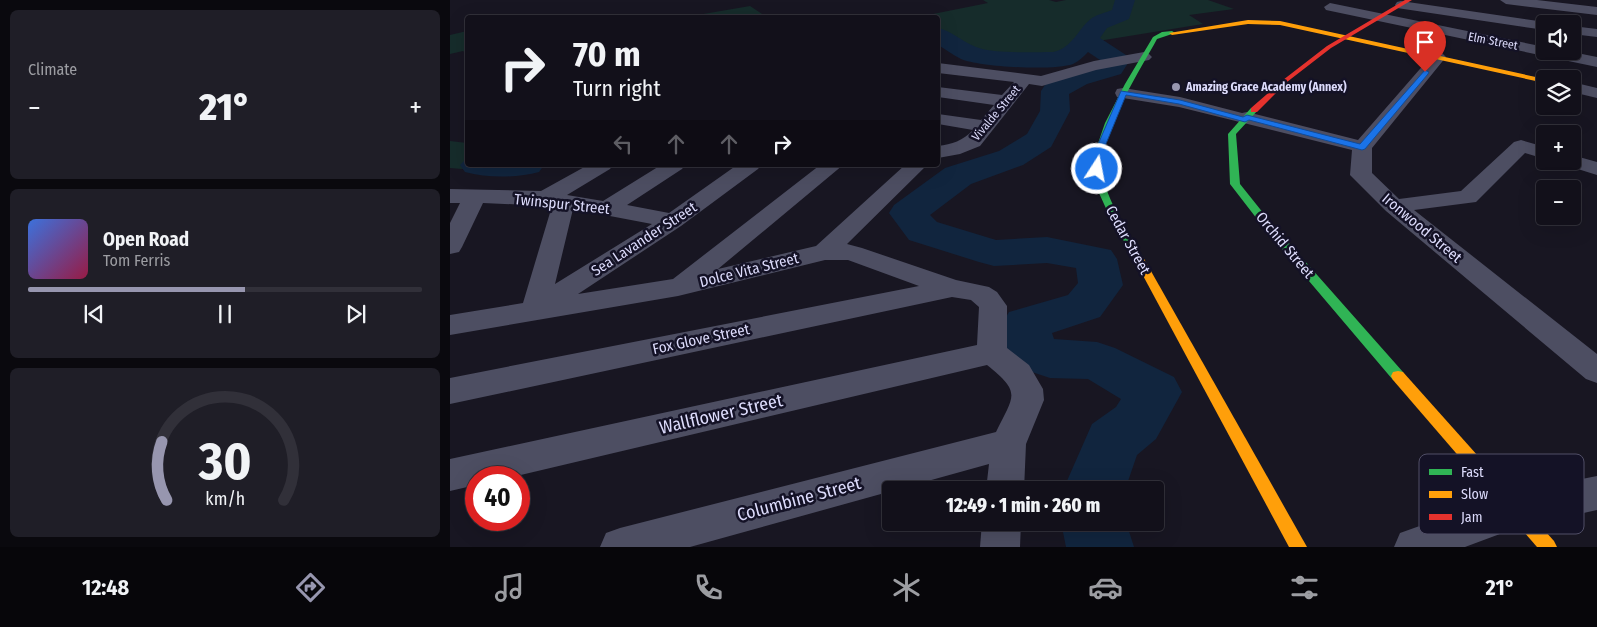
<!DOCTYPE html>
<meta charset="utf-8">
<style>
:root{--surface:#12101a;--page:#1f1e27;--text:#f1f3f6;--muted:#9c9da2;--line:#313039;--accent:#9796af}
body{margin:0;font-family:"Fira Sans Condensed",sans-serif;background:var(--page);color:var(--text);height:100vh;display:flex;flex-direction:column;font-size:19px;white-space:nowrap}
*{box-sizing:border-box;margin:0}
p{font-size:16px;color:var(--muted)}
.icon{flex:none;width:28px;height:28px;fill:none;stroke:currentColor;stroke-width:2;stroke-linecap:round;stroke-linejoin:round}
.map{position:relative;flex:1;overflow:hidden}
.panel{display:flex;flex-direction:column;gap:10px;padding:10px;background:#0a090e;width:450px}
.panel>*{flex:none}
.top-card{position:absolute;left:15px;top:15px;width:475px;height:152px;border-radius:5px;box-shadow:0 5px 20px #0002,0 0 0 1px var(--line);background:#12101a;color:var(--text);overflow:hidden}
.controls{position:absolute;left:1086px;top:15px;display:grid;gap:10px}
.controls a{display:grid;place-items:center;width:45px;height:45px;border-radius:5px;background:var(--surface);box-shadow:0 5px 20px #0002,0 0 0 1px var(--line);font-size:25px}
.speed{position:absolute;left:15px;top:466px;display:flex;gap:10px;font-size:25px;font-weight:700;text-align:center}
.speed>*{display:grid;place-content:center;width:65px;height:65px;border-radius:50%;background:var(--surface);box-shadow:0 5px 20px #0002,0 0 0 1px var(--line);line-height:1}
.speed .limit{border:8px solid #d22;background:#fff;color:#111}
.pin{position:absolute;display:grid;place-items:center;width:42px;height:42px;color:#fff;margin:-51px -21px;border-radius:50% 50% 50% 0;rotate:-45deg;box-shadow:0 0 5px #0007}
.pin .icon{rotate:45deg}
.me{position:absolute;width:55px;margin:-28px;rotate:11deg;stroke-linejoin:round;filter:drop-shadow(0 0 4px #0008)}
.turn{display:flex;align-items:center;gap:18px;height:105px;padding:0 25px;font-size:22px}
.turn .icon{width:65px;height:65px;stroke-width:2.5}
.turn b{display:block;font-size:35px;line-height:42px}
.lanes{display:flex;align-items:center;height:48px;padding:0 25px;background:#0003;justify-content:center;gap:25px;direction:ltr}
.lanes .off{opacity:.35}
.big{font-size:38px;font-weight:800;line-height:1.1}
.panel .widget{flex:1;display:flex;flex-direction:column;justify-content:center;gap:8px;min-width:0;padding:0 18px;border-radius:8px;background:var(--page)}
.panel .dial{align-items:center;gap:0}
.dial svg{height:130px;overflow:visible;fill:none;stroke:var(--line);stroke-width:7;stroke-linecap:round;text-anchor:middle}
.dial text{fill:var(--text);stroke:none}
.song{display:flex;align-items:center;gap:15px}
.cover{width:60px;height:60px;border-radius:8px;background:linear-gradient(135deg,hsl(220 70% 55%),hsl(340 70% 35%))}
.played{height:5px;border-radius:2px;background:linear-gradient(90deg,var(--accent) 55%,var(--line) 55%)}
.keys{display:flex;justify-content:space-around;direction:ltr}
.heat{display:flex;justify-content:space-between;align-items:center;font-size:28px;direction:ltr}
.trip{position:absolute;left:432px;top:481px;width:282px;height:50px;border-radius:5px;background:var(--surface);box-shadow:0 5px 20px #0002,0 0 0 1px var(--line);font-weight:800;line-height:50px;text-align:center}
.menu{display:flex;height:80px;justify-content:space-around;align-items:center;background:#07060a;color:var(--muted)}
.menu .icon{width:35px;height:35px}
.menu .current{color:var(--accent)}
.menu b{font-size:22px;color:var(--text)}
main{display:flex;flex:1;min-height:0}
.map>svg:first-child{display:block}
.green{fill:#162c2b}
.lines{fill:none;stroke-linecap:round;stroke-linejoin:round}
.river{fill:#11253e;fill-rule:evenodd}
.street{fill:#4d4e62;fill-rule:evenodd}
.fast{fill:#30b455;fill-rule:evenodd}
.slow{fill:#ff9f0a;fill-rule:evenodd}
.jam{fill:#e5322d;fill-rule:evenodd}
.route{fill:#1a73e8;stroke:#114b97}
.poi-dot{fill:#9796af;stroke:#141226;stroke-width:2}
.labels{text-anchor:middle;stroke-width:5;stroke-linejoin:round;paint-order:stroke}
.far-street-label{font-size:12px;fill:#dcdbfb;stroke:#141226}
.far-poi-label{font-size:12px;font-weight:bold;fill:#dcdbfb;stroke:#141226;text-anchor:start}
.street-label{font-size:15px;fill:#dcdbfb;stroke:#141226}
.near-street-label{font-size:18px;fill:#dcdbfb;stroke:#141226}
.key{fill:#141226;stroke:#504e66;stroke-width:1}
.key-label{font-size:14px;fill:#dcdbfb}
</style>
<main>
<section class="panel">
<div class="widget"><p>Climate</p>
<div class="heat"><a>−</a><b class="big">21°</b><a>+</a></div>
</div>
<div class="widget">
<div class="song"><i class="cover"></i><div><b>Open Road</b><p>Tom Ferris</p></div></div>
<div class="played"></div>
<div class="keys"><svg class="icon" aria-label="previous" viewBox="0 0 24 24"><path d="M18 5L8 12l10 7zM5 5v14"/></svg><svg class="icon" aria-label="pause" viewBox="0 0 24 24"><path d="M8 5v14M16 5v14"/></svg><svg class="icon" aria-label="next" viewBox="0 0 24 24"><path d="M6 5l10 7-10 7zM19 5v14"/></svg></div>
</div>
<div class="widget dial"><svg viewBox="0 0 100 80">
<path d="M14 69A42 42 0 1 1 86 69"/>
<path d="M14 69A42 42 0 0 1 11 33" stroke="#9796af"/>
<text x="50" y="56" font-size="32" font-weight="700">30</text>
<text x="50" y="72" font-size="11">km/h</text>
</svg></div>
</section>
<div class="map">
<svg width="1147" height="547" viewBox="0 0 1147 547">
<rect width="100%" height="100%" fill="#181622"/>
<g class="green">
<polygon points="533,0 599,0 606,2 616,0 758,0 784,9 739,15 753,24 642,42 625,54 599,63 583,63 516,56 505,51 488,39 488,18 463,18 538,3"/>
<polygon points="300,6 312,14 295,18 236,17"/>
<polygon points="17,31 17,54 13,51 0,54 0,35"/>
<polygon points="0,141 17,143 18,165 107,165 50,172 0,168"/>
</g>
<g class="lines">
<g class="river">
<path d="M665 0H685L679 19 657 28 650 38 676 55 680 60 671 74 637 84 619 94 620 111 601 147 573 165 521 184 480 215 487 222 546 240 597 237 661 250 667 259 673 285 650 317 602 333 604 339 647 342 665 348 724 377 732 392 706 439 687 455 675 490H613L642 424 666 407 671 399 638 379 600 378 582 372 563 363 556 350 552 324 559 312 618 295 628 283 626 268 597 263 544 266 529 262 459 240 439 213 444 205 495 168 549 151 577 134 590 111 591 91 595 85 617 72 653 62 638 52C634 56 629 61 623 64 604 71 529 67 511 59 503 55 495 49 488 45V28C502 31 512 42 526 47 543 54 583 52 603 52 622 49 630 26 642 18 648 14 655 13 662 10Z"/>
<path d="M18 157V165H94L89 172C67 178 37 178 15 172L10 165Z"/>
<polygon points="611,522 676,522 684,547 616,547"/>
</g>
<g class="street">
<polygon points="1050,0 1087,0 1147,7 1147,15 1056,4"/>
<polygon points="951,1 1095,22 1100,24 1095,24 1095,30 947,8 945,5 947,2"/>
<polygon points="880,3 1095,47 1095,51 1117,51 1147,57 1147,67 876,10 874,7"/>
<polygon points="1122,26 1147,29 1147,37 1122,34"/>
<path d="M694 52 699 54 702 57 699 60 646 70 592 86 579 84 530 146 510 154 488 158V146C502 144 513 141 523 130L488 124V114L531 120 544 105 488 97V87L552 95 564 82 488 73V63L591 76 644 61Z"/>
<polygon points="988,52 993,54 996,57 922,148 922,173 949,199 1011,191 1064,142 1071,140 1095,147 1095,159 1075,153 1026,202 964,210 1147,354 1147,383 1136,379 936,211 900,175 902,150 729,107 673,98 667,97 665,93 667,89 673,88 730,97 792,113 797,112 908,140 983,54"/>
<polygon points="1122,82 1147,88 1147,98 1122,92"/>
<polygon points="1122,155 1147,162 1147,175 1115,165 1112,161 1122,161"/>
<path d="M138 165H163L160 169 117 195 153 201 211 165H235L232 169 177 205 219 213 287 165H311L308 169 231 226 128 294 223 279 370 165H393L268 269 366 246 455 165H477L397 244 412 248 506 280 539 287 547 292 557 306V348L579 365 593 389 594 400 576 444 574 490H536L539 464 240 547H150L156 533 170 528 546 432C564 395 572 393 537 365L58 478H26V485L0 491V459L527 345 529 307 521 300 502 297 0 404V378L469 286 398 260H375L228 296 0 335V315L73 303 102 206 33 203 12 247 9 252 0 254V223L10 203H0V189L91 191ZM123 209 202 224 105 284Z"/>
<polygon points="1147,476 1147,510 1066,528 1015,547 944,547 950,533 964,528 1066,492"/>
<polygon points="532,522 571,522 570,547 530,547"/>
</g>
<g class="fast">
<path d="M712 32 722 31 725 33 707 39C691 69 646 138 652 171 657 203 678 231 693 257L688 260 683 257 659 215 649 193 643 170V158L655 123 675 84 703 37Z"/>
<polygon points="801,108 808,110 786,134 790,184 822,224 953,372 955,376 953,380 948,381 943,380 814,228 780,184 778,134"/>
</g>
<g class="slow">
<polygon points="798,20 830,21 1095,79 1095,83 830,25 798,24 722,35 719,33"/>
<polygon points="688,254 693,257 857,547 839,547 683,257"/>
<polygon points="948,371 953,372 1104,541 1107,547 1087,547 943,380 941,376 943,372"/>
</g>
<polygon class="jam" points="955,0 962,0 881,48 837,82 807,112 801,112 801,108 833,80 877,46"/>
</g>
<polygon class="route" points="975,70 979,72 978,74 915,149 912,150 799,120 795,122 729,104 676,95 651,156 651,169 647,172 642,169 643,156 671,91 730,100 793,117 797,115 910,144"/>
<circle class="poi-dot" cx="726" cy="87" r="5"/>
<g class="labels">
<g class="far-street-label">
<text transform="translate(1043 41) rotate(11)" y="4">Elm Street</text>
<text transform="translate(546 113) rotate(-50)" y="4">Vivalde Street</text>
</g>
<g class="far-poi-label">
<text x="736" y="91">Amazing Grace Academy (Annex)</text>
</g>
<g class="street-label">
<text transform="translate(112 204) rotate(6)" y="5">Twinspur Street</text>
<text transform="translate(972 228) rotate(40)" y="5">Ironwood Street</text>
<text transform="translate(194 239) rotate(-33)" y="5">Sea Lavander Street</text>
<text transform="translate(678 240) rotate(61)" y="5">Cedar Street</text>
<text transform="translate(835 245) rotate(50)" y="5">Orchid Street</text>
<text transform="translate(299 270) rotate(-14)" y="5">Dolce Vita Street</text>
<text transform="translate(251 339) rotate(-12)" y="5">Fox Glove Street</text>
</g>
<g class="near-street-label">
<text transform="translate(271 414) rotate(-13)" y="6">Wallflower Street</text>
<text transform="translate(349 499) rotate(-15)" y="6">Columbine Street</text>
</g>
</g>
<rect x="969" y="454" width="165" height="80" rx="8" class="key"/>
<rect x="979" y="469" width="23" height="6" fill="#30b455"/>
<rect x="979" y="491" width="23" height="7" fill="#ff9f0a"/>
<rect x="979" y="514" width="23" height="6" fill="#e5322d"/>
<g class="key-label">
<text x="1011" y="477">Fast</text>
<text x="1011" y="499">Slow</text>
<text x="1011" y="522">Jam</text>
</g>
</svg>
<div class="controls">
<a><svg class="icon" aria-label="sound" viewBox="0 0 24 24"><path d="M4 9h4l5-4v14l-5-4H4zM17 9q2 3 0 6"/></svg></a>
<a><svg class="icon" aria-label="layers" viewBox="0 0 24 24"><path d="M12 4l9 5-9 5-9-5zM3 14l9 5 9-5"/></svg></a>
<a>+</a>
<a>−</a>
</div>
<div class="speed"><div class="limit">40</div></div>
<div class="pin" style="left:975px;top:72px;background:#d93025"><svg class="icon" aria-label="arrive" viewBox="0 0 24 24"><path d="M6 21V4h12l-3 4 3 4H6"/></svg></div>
<svg class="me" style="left:647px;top:169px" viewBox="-20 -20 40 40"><circle r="17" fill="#1a73e8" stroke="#fff" stroke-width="3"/><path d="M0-11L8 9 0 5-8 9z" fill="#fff"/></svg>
<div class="trip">12:49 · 1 min · 260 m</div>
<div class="top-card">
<div class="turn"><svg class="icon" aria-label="right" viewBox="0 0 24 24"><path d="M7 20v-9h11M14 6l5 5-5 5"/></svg><div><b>70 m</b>Turn right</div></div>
<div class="lanes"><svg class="icon off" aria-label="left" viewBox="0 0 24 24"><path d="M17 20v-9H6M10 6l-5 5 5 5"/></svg><svg class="icon off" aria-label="ahead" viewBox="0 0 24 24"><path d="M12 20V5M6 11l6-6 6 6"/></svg><svg class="icon off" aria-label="ahead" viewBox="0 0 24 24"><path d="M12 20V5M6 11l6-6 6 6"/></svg><svg class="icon" aria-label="right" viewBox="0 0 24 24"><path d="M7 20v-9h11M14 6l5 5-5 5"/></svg></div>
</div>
</div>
</main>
<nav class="menu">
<b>12:48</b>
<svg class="icon current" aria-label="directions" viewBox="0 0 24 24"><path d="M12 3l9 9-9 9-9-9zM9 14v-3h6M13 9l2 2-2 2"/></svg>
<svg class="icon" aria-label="music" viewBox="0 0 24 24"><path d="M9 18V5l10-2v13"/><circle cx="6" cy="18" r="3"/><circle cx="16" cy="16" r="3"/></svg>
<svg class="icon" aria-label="phone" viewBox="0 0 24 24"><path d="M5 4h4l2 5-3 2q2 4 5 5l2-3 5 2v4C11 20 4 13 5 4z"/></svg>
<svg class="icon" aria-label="climate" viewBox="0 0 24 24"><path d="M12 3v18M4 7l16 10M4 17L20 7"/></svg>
<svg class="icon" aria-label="car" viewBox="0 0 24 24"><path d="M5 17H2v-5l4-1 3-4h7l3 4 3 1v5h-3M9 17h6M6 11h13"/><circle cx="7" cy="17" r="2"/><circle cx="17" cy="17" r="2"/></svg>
<svg class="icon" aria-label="filters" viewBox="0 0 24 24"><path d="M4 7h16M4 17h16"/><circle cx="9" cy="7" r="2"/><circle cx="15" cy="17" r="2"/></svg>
<b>21°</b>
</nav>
